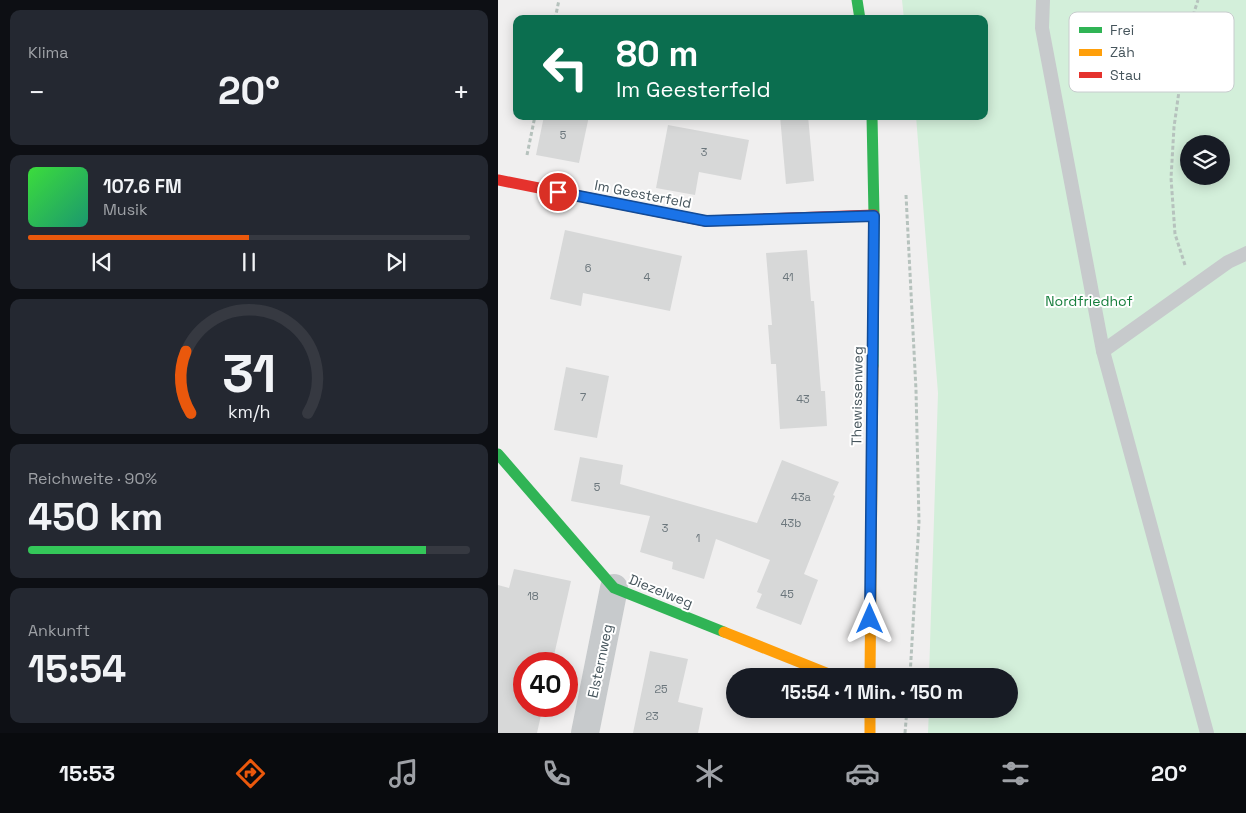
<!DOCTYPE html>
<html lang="de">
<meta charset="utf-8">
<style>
:root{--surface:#171b24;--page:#242831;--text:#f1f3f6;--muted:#9ea1a6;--line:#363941;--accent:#ea580c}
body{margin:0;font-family:"Space Grotesk",sans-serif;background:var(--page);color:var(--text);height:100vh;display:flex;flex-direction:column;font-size:19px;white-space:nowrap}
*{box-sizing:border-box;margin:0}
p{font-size:16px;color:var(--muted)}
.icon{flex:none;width:28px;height:28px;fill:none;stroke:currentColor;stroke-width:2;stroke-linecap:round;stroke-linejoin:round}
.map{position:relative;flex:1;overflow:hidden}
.drawer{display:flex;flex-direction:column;gap:10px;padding:10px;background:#0d0f14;width:498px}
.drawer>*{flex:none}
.banner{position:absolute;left:15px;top:15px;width:475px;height:105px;border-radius:10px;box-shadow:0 2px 12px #0003;background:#0b6e4f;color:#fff;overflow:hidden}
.buttons{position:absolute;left:682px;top:135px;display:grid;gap:10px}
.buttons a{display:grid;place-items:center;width:50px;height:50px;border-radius:50%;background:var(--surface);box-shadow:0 2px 12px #0003;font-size:25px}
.speed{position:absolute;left:15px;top:652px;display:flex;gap:10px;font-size:25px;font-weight:700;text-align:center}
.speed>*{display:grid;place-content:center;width:65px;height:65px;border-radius:50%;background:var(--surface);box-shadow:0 2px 12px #0003;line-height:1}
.speed .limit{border:8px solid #d22;background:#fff;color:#111}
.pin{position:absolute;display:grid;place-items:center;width:42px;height:42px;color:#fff;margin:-21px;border:2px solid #fff;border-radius:50%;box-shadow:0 1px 5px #0007}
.me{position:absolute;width:55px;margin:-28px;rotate:0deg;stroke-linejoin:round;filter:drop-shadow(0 0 4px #0008)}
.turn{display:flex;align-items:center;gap:18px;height:105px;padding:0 20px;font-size:22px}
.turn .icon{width:65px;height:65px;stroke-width:2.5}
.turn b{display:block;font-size:35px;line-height:42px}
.big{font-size:38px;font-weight:700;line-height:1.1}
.drawer .tile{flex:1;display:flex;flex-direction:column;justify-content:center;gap:8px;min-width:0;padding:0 18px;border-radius:10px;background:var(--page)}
.drawer .dial{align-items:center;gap:0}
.dial svg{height:130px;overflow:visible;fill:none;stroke:var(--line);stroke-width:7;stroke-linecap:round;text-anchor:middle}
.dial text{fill:var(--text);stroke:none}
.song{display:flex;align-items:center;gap:15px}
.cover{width:60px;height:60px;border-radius:8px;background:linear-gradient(135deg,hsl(120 70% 55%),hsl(160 70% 35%))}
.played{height:5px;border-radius:2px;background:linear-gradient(90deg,var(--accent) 50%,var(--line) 50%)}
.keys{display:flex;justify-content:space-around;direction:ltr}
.heat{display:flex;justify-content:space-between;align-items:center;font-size:28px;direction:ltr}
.charge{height:8px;border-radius:4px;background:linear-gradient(90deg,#34c759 90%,var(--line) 0)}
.trip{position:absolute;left:228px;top:668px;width:292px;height:50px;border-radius:25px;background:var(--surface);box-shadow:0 2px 12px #0003;font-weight:700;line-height:50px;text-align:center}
.dock{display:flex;height:80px;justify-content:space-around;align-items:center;background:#090b0e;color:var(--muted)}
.dock .icon{width:35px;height:35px}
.dock .current{color:var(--accent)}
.dock b{font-size:22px;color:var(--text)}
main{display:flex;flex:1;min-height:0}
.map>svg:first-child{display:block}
.green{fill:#d3efda;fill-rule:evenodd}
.building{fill:#d7d8d8}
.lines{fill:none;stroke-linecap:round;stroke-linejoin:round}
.path{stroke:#b6c2bd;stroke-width:3;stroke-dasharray:4 2.5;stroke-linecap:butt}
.lane{stroke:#c7cacc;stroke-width:14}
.street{stroke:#c7cacc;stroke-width:28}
.fast{stroke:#30b455;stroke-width:11}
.slow{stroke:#ff9f0a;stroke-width:11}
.jam{stroke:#e5322d;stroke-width:11}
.route-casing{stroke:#114b97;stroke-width:12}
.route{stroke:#1a73e8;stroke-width:9}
.labels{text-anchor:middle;stroke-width:4;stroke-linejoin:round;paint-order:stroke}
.number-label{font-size:11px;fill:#6b767c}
.street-label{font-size:14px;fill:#46555c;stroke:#fff}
.park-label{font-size:14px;fill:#167e3c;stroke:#fff}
.key{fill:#fff;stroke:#c8ccce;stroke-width:1}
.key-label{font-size:14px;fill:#46555c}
</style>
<main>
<section class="drawer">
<div class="tile"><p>Klima</p>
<div class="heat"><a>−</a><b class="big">20°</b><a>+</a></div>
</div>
<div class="tile">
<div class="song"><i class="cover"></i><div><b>107.6 FM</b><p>Musik</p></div></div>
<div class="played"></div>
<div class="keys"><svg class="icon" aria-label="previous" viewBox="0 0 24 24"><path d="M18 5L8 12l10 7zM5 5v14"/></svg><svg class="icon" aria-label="pause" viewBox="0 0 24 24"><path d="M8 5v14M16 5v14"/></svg><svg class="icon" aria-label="next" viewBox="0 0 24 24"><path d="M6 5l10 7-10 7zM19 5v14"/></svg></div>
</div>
<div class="tile dial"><svg viewBox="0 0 100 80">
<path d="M14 69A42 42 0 1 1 86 69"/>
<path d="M14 69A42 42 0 0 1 11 31" stroke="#ea580c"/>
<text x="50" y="56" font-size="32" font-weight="700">31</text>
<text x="50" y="72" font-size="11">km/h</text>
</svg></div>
<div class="tile"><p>Reichweite · 90%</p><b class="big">450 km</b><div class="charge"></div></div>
<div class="tile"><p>Ankunft</p><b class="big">15:54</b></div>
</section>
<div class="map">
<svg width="749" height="733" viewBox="0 0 749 733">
<rect width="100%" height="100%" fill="#f0efef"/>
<path class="green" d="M404 0H748V733H430L431 709H511V676H431L440 393 418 116H486V19H406ZM691 144H724V176H691Z"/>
<g class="building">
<polygon points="46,116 91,116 81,163 38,155"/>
<polygon points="282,116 310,116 316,181 288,184"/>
<polygon points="170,125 251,140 243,180 201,172 197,195 158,188"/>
<polygon points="67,230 184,256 172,311 85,293 83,306 52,299"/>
<polygon points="309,250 313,301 316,301 323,391 327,391 329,426 282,429 278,364 273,364 270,325 274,325 268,253"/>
<polygon points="68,367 111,376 99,438 56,430"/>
<polygon points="82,457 125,465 122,484 259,523 284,460 341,482 335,495 337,496 306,574 320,580 303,625 258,608 264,594 259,592 272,560 218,539 206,579 174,569 175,562 142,552 152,516 73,501"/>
<polygon points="16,569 73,581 54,664 26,664 26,706 45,706 39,733 0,733 0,585 11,588"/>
<polygon points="152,651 190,659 180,702 205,708 200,733 135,733"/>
</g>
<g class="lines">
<g class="path">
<polyline points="57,19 61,0"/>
<polyline points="29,155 37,116"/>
<polyline points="408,195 418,390 421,522 412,676"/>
<polyline points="687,265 677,234 673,178 676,127 689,34 700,0"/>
<polyline points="407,733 409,709"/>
</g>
<g class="lane">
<polyline points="545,0 544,28 605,351"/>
<polyline points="709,733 605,351 730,262 749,253"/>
</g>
<polyline class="street" points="87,733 116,588"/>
<g class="fast">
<polyline points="359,0 362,19"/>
<polyline points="374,116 376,215 375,366"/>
<polyline points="0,454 116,588 226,632"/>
</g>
<g class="slow">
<polyline points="226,632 336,676"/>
<polyline points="372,676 375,366"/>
<polyline points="372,709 372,733"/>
</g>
<polyline class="jam" points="0,180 207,221 376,215"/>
</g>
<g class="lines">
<defs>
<polyline id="route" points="60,192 208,221 376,216 372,619"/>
</defs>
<use href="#route" class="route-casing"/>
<use href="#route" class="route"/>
</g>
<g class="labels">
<g class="number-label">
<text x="65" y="139">5</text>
<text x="206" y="156">3</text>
<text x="90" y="272">6</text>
<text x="149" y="281">4</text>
<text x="290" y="281">41</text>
<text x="85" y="401">7</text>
<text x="305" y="403">43</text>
<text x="99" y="491">5</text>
<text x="303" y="501">43a</text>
<text x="293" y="527">43b</text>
<text x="167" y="532">3</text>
<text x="200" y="542">1</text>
<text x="289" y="598">45</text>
<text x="35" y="600">18</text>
<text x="163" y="693">25</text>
<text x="154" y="720">23</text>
</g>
<g class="street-label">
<text transform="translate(145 194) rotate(11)" y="5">Im Geesterfeld</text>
<text transform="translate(359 396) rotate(-89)" y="5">Thewissenweg</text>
<text transform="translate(163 591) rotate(22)" y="5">Diezelweg</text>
<text transform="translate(102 661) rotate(-78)" y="5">Elsternweg</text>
</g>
<g class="park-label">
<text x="591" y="306">Nordfriedhof</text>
</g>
</g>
<rect x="571" y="12" width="165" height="80" rx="8" class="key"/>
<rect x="581" y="27" width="23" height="6" fill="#30b455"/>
<rect x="581" y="49" width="23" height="7" fill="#ff9f0a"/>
<rect x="581" y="72" width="23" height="6" fill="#e5322d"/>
<g class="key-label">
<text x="612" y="35">Frei</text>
<text x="612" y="57">Zäh</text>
<text x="612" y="80">Stau</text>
</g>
</svg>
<div class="buttons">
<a><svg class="icon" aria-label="layers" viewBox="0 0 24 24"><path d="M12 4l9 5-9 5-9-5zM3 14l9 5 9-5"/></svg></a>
</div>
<div class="speed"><div class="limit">40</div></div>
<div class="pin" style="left:60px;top:192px;background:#d93025"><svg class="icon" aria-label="arrive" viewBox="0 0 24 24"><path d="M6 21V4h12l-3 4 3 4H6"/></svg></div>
<svg class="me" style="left:372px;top:619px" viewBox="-20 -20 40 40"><path d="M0-17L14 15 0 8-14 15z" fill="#1a73e8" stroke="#fff" stroke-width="4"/></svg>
<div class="trip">15:54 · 1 Min. · 150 m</div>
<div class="banner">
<div class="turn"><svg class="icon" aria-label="left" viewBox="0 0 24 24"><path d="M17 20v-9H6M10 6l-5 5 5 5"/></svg><div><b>80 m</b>Im Geesterfeld</div></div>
</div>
</div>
</main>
<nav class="dock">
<b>15:53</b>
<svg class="icon current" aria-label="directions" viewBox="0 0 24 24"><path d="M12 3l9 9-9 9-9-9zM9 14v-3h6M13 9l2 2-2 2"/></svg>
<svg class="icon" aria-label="music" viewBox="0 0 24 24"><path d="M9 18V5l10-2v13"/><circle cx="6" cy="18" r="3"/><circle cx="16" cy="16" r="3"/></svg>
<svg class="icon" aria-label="phone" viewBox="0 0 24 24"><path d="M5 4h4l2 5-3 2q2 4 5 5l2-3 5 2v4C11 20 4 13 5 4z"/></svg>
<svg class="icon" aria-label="climate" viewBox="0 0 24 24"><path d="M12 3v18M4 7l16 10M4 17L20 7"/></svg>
<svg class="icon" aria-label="car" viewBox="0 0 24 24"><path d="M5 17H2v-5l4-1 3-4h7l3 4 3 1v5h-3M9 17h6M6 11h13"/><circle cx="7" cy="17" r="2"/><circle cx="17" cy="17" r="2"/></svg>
<svg class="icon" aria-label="filters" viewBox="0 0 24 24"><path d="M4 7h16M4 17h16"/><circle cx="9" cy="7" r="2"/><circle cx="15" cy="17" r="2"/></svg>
<b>20°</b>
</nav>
